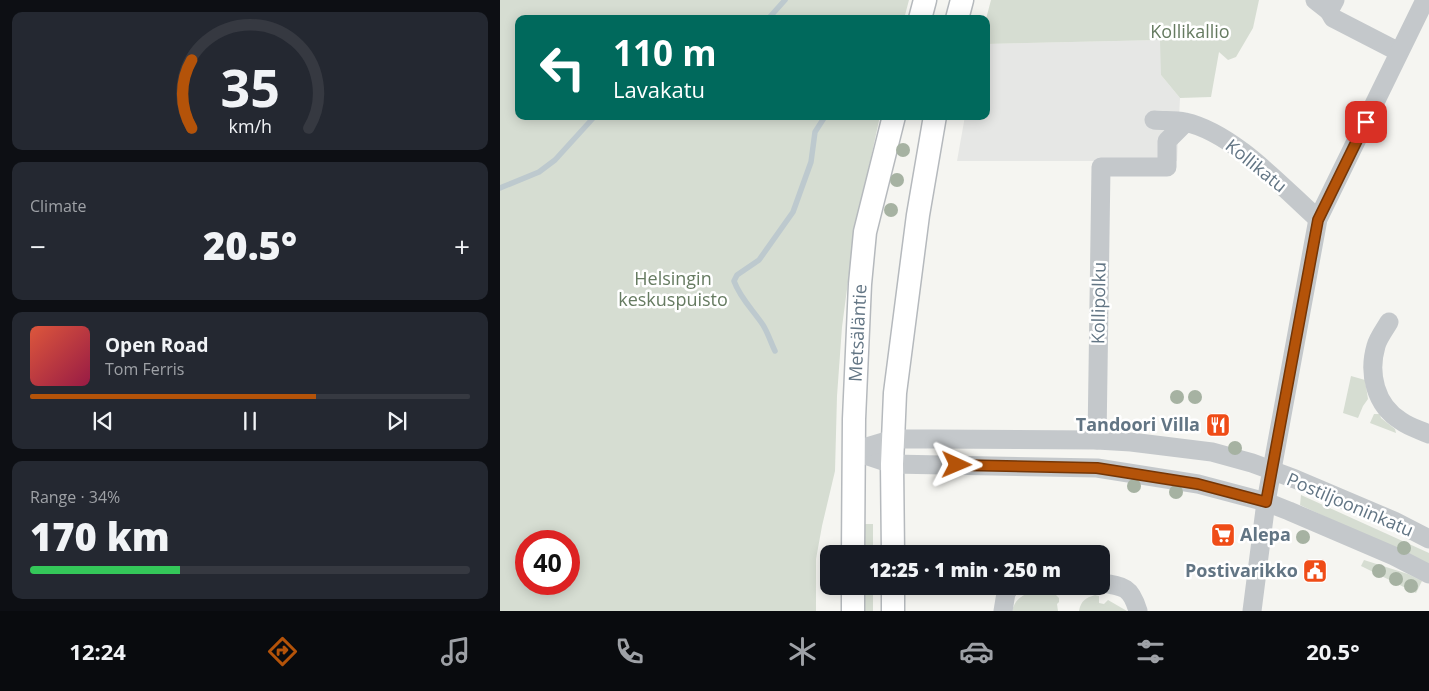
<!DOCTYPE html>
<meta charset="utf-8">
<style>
:root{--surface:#171b24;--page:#242831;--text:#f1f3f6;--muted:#9ea1a6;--line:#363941;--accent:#b45309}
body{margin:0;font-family:"Open Sans",sans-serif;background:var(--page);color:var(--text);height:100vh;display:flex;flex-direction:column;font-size:19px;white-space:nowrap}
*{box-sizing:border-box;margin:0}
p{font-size:16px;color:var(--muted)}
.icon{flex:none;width:28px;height:28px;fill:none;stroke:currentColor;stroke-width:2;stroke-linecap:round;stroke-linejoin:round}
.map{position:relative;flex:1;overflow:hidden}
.details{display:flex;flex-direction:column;gap:12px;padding:12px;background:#0d0f14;width:500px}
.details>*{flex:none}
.guide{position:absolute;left:15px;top:15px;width:475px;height:105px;border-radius:10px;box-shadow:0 2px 12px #0003;background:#00695c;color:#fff;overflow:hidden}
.speed{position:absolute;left:15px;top:530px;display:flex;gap:10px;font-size:25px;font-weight:700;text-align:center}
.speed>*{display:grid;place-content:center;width:65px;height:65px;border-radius:50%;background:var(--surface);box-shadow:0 2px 12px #0003;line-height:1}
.speed .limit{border:8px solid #d22;background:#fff;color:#111}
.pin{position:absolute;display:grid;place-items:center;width:42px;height:42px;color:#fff;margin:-21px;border-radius:10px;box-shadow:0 2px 8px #0006}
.me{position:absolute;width:55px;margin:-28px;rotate:91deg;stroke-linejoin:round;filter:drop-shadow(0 0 4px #0008)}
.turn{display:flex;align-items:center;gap:18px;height:105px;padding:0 15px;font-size:22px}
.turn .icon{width:65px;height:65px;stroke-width:2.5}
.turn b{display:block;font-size:35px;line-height:42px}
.big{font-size:38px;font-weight:800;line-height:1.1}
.details .widget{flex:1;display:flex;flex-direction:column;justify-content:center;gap:8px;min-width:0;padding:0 18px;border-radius:10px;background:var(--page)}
.details .dial{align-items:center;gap:0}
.dial svg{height:130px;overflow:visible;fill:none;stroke:var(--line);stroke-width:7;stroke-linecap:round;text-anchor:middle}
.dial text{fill:var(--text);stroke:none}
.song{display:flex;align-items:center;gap:15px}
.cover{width:60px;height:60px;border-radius:8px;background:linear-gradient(135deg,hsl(10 70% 55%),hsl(340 70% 35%))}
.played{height:5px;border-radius:2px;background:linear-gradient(90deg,var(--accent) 65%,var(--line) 65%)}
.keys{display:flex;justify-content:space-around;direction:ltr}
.heat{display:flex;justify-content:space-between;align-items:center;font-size:28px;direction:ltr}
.charge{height:8px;border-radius:4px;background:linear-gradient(90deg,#34c759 34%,var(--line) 0)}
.trip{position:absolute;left:320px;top:545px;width:290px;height:50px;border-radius:10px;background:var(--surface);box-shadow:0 2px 12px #0003;font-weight:800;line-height:50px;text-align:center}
.dock{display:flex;height:80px;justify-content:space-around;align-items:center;background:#090b0e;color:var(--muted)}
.dock .icon{width:35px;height:35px}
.dock .active{color:var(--accent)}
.dock b{font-size:22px;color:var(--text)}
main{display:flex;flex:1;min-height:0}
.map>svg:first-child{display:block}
.built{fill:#e6e7e5}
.green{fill:#d6ddd2;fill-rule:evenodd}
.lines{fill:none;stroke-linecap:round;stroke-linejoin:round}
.stream{stroke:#bdc9ce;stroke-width:5.5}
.major-casing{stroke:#b5b9bd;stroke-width:25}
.minor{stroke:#c4c8cb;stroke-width:19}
.major{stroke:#fff;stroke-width:22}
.tree{fill:#a6b2a2}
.route-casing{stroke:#753606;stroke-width:12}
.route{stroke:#b45309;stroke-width:9}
.labels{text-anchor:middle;stroke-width:5;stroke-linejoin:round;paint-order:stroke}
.park-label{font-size:18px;fill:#667b61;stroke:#fff}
.street-label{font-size:18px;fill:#627584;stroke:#fff}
.poi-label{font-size:18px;font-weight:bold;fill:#627584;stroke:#fff;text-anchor:end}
</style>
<main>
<section class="details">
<div class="widget dial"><svg viewBox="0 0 100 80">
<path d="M14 69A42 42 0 1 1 86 69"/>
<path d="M14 69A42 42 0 0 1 14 27" stroke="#b45309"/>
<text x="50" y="56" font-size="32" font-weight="700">35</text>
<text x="50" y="72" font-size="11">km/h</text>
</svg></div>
<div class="widget"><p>Climate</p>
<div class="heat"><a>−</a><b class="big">20.5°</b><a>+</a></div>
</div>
<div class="widget">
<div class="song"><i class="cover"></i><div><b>Open Road</b><p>Tom Ferris</p></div></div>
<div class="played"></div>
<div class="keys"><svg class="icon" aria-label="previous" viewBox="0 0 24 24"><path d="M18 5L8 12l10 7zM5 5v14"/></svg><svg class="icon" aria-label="pause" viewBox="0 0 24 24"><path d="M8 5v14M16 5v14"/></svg><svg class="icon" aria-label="next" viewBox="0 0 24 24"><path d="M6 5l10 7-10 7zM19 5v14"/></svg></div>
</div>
<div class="widget"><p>Range · 34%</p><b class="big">170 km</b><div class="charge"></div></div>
</section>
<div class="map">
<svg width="929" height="611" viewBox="0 0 929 611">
<rect width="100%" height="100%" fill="#f5f5f1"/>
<polygon class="built" points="661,40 661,75 680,98 677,161 457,161 465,116 486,116 486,44"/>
<g class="green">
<path d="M0 0H409L404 19H19V116H380L354 236 342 327 337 396 335 471 322 526 316 559V611H0ZM26 541H69V584H26Z"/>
<polygon points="491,0 759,0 753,28 736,57 728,60 719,52 711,97 680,98 661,75 660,40 486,44 486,19"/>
<polygon points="851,376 865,380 868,399 863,406 858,418 843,413"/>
<polygon points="874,414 880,414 881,418 895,429 896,433 870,423"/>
<polygon points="801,495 929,553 929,565 800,505"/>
<rect x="363" y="524" width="10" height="30"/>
<polygon points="864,560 908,574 922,581 916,593 861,566"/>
<rect x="363" y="586" width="10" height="25"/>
<path d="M533 592 556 595 559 598V602L557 604 558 611H512C515 600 521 595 533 592Z"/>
<path d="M595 595 599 596V603L604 604 608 600 627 611H579C581 601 585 598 595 595Z"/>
</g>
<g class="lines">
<g class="stream">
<polyline points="268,19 285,0"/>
<polyline points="0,188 39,172 55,160 95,116"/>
<path d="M275 351C271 343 268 333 263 325 253 310 240 298 234 281L237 275 259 260 293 212 311 162 315 132 324 118"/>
</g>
<defs>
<g id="major">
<polyline points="420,19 425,0"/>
<polyline points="457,19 462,0"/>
<polyline points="353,554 354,419 360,284 365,232 394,116"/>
<polyline points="393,554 392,464 395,393 418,215 435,116"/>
<polyline points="393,586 393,611"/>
<polyline points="353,611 353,586"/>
</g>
</defs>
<use href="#major" class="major-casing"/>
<g class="minor">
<polyline points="815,0 829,11"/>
<polyline points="835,0 829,11 833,18 899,52"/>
<path d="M654 120C664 121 675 120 685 122 734 133 782 187 818 219"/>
<path d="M889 322C885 329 878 338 876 346 868 373 875 405 901 421 909 427 920 430 929 434"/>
<polyline points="597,440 601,167 667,167 667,141 685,123"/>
<polyline points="353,451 392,464 597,468 698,484 766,502 789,511 894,556 929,574"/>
<polyline points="353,451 393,439 432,439 597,440 631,442 712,452 752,463 795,479 894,521 929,539"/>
<path d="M601 583C624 586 631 587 638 611"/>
<polyline points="503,611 506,593 511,586"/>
<polyline points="752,611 766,502 818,219 925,0"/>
</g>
<use href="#major" class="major"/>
</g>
<g class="tree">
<circle cx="403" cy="150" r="7"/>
<circle cx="397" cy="180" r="7"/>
<circle cx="391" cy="210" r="7"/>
<circle cx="677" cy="397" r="7"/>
<circle cx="695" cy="397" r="7"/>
<circle cx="735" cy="448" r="7"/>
<circle cx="634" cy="486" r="7"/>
<circle cx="676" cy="492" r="7"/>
<circle cx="803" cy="537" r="7"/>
<circle cx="904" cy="548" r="7"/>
<circle cx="879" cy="571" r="7"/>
<circle cx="896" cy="579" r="7"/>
<circle cx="911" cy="586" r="7"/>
</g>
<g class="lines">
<defs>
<polyline id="route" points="457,465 597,468 698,484 766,502 818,220 866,122"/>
</defs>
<use href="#route" class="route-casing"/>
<use href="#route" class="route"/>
</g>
<defs>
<symbol id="restaurant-square" viewBox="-11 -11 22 22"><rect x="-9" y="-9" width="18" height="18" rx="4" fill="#ef4c17" stroke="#fff"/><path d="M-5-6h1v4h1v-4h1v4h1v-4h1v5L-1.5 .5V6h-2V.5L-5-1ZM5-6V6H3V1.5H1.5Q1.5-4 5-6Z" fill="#fff"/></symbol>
<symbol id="supermarket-square" viewBox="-11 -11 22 22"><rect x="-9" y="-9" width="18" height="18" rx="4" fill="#ef4c17" stroke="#fff"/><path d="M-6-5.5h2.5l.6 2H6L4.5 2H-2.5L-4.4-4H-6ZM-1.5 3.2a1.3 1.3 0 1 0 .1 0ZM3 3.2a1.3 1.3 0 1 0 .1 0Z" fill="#fff"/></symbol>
<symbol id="civic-square" viewBox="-11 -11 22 22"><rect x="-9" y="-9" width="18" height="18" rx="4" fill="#ef4c17" stroke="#fff"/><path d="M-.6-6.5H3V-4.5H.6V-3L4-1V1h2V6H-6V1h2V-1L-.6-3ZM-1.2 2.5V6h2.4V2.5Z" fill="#fff"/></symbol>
</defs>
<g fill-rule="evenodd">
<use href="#restaurant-square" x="704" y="411" width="28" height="28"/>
<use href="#supermarket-square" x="709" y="521" width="28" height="28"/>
<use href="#civic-square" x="801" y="557" width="28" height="28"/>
</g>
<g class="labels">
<g class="park-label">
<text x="690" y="38">Kollikallio</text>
<text x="173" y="285">Helsingin<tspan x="173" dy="21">keskuspuisto</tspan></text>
</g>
<g class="street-label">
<text transform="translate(756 166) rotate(39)" y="6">Kollikatu</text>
<text transform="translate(599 303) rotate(-89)" y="6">Kollipolku</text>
<text transform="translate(358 333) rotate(-87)" y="6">Metsäläntie</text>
<text transform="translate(850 505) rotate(23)" y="6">Postiljooninkatu</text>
</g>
<g class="poi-label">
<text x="700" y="431">Tandoori Villa</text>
<text x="740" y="541" text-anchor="start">Alepa</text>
<text x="798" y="577">Postivarikko</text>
</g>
</g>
</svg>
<div class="speed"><div class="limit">40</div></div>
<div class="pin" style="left:866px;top:122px;background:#d93025"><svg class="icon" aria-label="arrive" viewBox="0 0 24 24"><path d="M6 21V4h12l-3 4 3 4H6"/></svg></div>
<svg class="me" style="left:457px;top:465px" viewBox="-20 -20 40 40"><path d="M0-17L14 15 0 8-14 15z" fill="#b45309" stroke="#fff" stroke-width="4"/></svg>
<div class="trip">12:25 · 1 min · 250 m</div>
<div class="guide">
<div class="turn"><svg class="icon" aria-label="left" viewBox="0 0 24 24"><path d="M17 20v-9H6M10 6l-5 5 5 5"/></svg><div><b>110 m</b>Lavakatu</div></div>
</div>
</div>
</main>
<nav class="dock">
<b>12:24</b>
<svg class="icon active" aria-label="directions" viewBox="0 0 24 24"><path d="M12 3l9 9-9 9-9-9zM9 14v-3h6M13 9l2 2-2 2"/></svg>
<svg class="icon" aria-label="music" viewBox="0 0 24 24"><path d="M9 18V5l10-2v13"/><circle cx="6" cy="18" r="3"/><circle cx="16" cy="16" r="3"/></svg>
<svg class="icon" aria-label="phone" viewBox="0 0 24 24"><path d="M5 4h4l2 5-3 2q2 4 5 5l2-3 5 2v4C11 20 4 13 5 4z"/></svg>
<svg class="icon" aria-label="climate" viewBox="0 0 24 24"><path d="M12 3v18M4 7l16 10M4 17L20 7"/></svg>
<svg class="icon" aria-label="car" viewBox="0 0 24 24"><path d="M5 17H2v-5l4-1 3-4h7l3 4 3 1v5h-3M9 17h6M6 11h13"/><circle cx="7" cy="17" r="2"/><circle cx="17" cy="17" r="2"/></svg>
<svg class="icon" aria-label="filters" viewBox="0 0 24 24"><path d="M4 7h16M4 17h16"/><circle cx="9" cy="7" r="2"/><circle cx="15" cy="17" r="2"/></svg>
<b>20.5°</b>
</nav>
